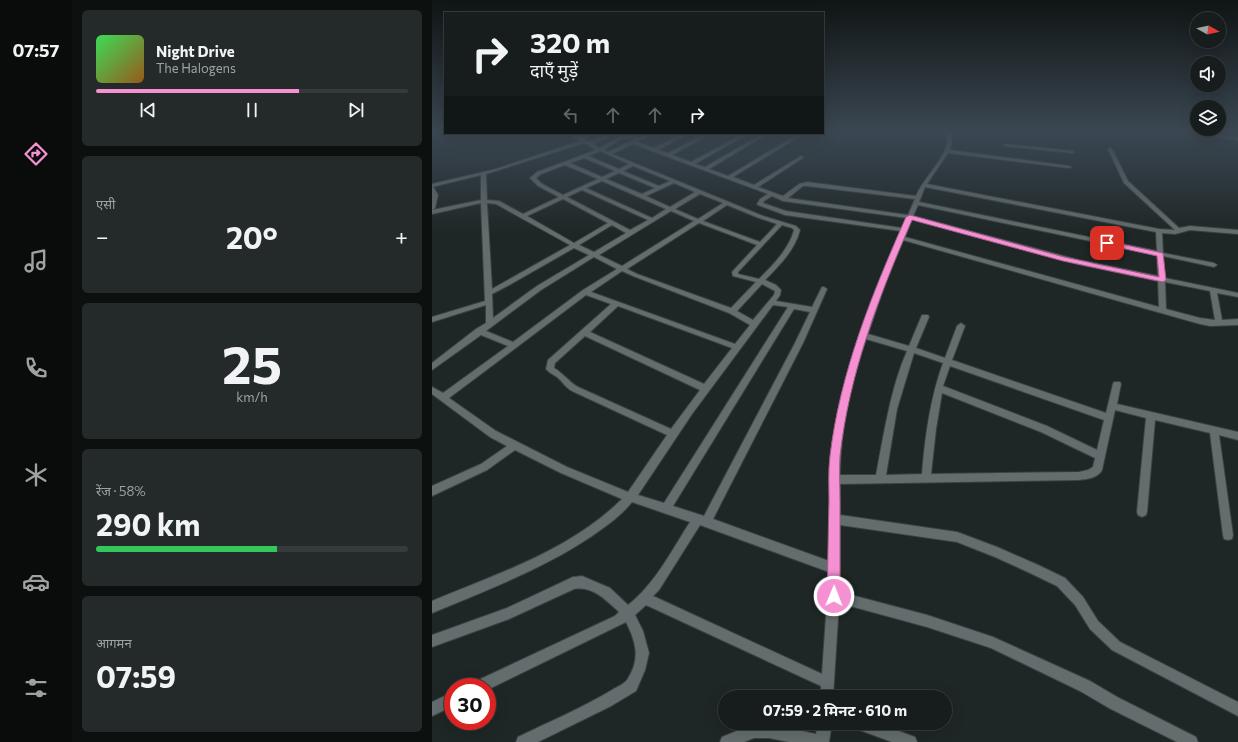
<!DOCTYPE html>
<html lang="hi">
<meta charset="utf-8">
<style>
:root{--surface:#161d1c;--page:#232a29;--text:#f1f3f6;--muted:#9ea2a3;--line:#353b3b;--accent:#f591d2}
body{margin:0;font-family:Commissioner,"Noto Sans Devanagari",sans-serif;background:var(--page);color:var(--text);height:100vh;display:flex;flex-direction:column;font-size:15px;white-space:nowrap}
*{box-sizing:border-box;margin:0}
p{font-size:13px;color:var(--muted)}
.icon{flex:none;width:22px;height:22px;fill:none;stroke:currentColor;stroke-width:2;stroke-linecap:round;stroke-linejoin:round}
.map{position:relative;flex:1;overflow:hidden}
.details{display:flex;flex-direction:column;gap:10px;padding:10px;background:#0c100f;width:360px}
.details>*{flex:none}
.hud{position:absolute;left:12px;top:12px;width:380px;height:122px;border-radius:0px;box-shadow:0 4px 16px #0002,0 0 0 1px var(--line);background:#161d1c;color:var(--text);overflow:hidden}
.needle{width:26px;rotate:98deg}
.controls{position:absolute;left:758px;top:12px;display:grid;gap:8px}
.controls a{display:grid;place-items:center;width:36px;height:36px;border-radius:50%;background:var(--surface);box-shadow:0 4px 16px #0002,0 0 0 1px var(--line);font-size:20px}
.speed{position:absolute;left:12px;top:678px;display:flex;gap:8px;font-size:20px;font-weight:700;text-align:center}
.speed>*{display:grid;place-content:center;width:52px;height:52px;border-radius:50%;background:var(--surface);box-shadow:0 4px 16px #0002,0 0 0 1px var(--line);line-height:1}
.speed .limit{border:6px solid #d22;background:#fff;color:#111}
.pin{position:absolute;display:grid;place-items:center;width:34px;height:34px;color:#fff;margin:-17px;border-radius:8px;box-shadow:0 2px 6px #0006}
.me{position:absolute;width:44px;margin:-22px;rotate:1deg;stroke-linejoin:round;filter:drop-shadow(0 0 3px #0008)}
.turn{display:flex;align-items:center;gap:14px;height:84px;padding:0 20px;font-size:18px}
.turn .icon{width:52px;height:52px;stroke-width:2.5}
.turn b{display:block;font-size:28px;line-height:34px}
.lanes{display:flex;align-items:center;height:38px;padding:0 20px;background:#0003;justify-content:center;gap:20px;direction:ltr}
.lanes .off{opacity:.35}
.big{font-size:30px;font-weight:700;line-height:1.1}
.details .card{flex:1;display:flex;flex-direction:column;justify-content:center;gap:6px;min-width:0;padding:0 14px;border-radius:6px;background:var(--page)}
.details .dial{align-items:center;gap:0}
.dial b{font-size:52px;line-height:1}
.song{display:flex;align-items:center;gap:12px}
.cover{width:48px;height:48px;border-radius:6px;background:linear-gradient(135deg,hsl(130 70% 55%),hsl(30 70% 35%))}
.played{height:4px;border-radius:2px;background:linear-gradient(90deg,var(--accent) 65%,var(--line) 65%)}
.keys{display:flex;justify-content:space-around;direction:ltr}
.heat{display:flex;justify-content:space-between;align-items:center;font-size:22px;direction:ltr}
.charge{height:6px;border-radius:3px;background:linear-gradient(90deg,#34c759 58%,var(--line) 0)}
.trip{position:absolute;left:286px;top:690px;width:234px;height:40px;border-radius:20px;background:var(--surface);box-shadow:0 4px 16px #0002,0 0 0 1px var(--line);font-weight:700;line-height:40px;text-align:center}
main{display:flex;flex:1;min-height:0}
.tabs{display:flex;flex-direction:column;width:72px;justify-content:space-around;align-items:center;background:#090c0b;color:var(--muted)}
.tabs .icon{width:28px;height:28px}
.tabs .selected{color:var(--accent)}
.tabs b{font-size:18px;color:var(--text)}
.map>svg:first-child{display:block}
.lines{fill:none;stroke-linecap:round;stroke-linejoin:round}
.street-casing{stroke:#3b4242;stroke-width:2}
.street{fill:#646d6d;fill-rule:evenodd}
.route{fill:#f591d2;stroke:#9f5e88}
</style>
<main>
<nav class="tabs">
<b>07:57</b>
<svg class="icon selected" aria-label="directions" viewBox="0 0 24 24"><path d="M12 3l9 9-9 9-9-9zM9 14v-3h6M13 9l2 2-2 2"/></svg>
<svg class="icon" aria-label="music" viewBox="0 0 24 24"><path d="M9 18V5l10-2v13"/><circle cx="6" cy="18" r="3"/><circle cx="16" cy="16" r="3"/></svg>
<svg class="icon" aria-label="phone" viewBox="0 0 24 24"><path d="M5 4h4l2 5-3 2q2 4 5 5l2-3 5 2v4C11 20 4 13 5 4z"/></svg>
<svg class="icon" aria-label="climate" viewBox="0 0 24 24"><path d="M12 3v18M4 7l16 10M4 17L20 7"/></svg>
<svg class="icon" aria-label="car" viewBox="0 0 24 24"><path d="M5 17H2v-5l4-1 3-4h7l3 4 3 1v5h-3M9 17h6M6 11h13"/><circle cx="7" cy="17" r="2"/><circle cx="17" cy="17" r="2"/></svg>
<svg class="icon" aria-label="filters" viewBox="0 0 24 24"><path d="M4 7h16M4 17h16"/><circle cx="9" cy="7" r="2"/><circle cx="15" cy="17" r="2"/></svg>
</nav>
<section class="details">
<div class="card">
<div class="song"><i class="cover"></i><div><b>Night Drive</b><p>The Halogens</p></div></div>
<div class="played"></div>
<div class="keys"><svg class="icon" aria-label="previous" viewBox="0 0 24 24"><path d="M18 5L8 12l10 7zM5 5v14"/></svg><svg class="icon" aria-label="pause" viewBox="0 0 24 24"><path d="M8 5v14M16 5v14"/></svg><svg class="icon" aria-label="next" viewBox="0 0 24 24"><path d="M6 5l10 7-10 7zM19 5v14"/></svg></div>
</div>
<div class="card"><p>एसी</p>
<div class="heat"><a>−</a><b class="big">20°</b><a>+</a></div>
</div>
<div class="card dial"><b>25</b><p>km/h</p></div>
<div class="card"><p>रेंज · 58%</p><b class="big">290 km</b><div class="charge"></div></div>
<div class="card"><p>आगमन</p><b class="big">07:59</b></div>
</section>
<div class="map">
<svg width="806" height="742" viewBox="0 0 806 742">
<rect width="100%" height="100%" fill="#1e2726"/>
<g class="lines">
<defs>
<g id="street">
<path d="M515 131H519L520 142 518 150 637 166 639 167 637 168 516 153 495 184 727 229 743 230 692 183 676 149 678 148 680 149 696 181 747 228 758 226 806 230V234L758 230 743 234 730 233 731 253 782 263 785 265 782 267 731 256 733 278 806 293V297L785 293 790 320 806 319V325L778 326 768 324 471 240 453 284 436 334 477 346 490 315H496L497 317 484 348 513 358 525 326 529 323 533 326 520 360 674 413 681 384 682 382H688L689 384 685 404 806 432V440L787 435 801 535 800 539 796 540 792 539 791 535 778 433 723 420 715 512 714 515 710 517 706 515 705 512 714 418 683 410 670 470C666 478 655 479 647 480L408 484V515L525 532 565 547 606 565 633 578 651 597 666 621 688 642 806 702V716L680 650 658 629 643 605 625 586 598 573 563 557 525 542 408 525V592L495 615 561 637 658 681 687 698 764 737 766 742H745L677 708 648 691 559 648 495 627 407 603 401 697H389V686L214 605 203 615 211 631 217 653 213 670 204 691 179 706 106 742H84L86 737C117 722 150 708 180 690 185 687 192 684 195 680 209 659 204 642 194 622L55 690V687H41L42 682 183 616 187 612C174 600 161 586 142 589L77 619 0 647V635L75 608 141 577 150 576 178 588 196 605C223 584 240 550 258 522L200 502C189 516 174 526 160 536 111 569 55 590 0 613V601C65 574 139 550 190 499L129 473 83 450 55 470 0 496V486L49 464 75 446 58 437 0 394V387L11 393 76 346 49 335 0 370V363L44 329 54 323V305L0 322V317L53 301 49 203 0 214V210L49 200V175L0 187 2 188 6 195 3 208 0 210V184L64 169 148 141 135 133H140L149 137 157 133H162L152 139 157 142 178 133H184L161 144 168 148 187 137 199 136 207 138 217 133H222L205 142 222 148 253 133H258L226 150 236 153 275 133H280L240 155 259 162 313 133H318L263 164 273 167 332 133H337L277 169 296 176 368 133H373L301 177 322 185 369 156 371 157V158L326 187 351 196 367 184 375 182 484 196C491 179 511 161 515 144 516 140 515 135 515 131ZM199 138 203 139 176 152 171 150 190 139ZM152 143 164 150 105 172 98 178 106 186 127 197 91 214 67 201 55 200 54 174ZM201 144 336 194 328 199 325 204 326 205 353 215 469 231 447 284 427 335 406 411 398 458 397 561 281 519 371 343 395 289 392 287H390L380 307 344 301 348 295 349 290 344 285 333 280C347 266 363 250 368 230L364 226 331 216 180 154ZM168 151 197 164 187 169 156 156ZM152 158 183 171 170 177 138 163ZM133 165 166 179 131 195 110 184 104 178 109 174ZM201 166 238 181 227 186 191 171ZM187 173 223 188 210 194 174 179ZM170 181 234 209 220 218 154 188ZM242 183 263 192 238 207 214 196ZM371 186H375L483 199 476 215 356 198ZM493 187 724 232 725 251 487 202ZM150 190 216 220 198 230 135 197ZM268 194 291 203 266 219 243 209ZM340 196 351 201 475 218 470 228 354 211 331 203 332 201ZM131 199 176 223 142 243 95 216ZM55 203 64 204 138 245 60 289ZM295 205 327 218 345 224 328 242 271 221ZM486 205 725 255 726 276 647 260 481 216ZM239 211 262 221 190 266 167 255ZM480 219 646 264 726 281 727 307 473 237ZM267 223 325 245 300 272 301 276 324 282 299 308 205 274 195 269ZM180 225 194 233 162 252 147 245ZM350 225 360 228 362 230C357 249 341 265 327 279L306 274V272ZM142 248 157 255 105 286 61 318 60 294 79 284ZM162 257 185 269 151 290 81 342 54 331 109 290ZM190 271 201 276 297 313 318 325 303 344 159 292ZM733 282 778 291 783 320 768 318 734 309ZM330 284 343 291 342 295 321 320 305 311ZM154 295 179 304 116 360 114 369C117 373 121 374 125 377 131 382 133 387 140 391L235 435 196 492 135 467 64 431 17 398ZM341 305 356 307 232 503 206 495 260 414ZM186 306 300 348 272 384 158 332ZM362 309 378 312 363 343 272 516 241 506ZM153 336 268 390 239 429 146 387C137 382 131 373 122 368L123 363ZM434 339 475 351C458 390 452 434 444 475H408C408 430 419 382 434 339ZM482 353 511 363C498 399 493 436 490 474L454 475 465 409ZM518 366 672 420 665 450 615 426 511 386ZM510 393 609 432 663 458 661 467 656 470 647 472 499 474 504 429ZM268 525 397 572 390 674 221 596 227 590Z"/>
<polygon points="787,135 806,138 806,140 785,137 785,136"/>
<polygon points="574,144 640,151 642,152 640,153 572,146 572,144"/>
<polygon points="21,692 21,706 0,716 0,702"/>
<polygon points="386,723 400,723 397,742 357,742 337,738 322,738 312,742 288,742 290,737 322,724 337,724 384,734"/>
<polygon points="420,723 445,723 483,737 485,742 460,742 422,728"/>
</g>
</defs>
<use href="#street" class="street-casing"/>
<use href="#street" class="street"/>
</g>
<linearGradient id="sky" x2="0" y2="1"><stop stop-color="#101515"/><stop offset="0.56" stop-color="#3b4752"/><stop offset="1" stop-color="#3b4752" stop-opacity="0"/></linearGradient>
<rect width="806" height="234" fill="url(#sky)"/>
<path class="route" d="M478 215 632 257 727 277 725 256 675 245 671 243 675 241 731 253 734 280 731 282 631 261 480 220C447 296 417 374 408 456 407 471 408 487 408 502 408 533 408 564 408 596L406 600 402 602 397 600 395 596C396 564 396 533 397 502 397 487 396 471 398 456 408 372 440 294 474 217Z"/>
</svg>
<div class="controls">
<a><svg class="needle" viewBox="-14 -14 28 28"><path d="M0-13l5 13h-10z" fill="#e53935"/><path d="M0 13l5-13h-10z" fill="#9ea2a3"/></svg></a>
<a><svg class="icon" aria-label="sound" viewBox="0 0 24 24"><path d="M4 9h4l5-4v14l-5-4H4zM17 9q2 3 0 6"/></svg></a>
<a><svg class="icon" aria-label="layers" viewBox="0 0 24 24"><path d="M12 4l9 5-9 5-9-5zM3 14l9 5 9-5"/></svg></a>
</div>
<div class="speed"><div class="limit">30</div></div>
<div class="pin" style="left:675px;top:243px;background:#d93025"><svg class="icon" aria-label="arrive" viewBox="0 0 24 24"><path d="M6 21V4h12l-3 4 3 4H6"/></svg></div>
<svg class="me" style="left:402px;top:596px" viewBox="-20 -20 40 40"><circle r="17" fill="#f591d2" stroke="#fff" stroke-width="3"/><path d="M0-11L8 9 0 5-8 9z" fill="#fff"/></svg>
<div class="trip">07:59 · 2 मिनट · 610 m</div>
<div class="hud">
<div class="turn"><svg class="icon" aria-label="right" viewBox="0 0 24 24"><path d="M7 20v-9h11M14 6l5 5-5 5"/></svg><div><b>320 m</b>दाएँ मुड़ें</div></div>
<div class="lanes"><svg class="icon off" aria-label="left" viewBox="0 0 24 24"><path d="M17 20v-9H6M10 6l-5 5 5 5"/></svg><svg class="icon off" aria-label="ahead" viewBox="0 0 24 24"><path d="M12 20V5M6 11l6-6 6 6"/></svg><svg class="icon off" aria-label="ahead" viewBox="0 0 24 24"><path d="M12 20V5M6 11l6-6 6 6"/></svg><svg class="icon" aria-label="right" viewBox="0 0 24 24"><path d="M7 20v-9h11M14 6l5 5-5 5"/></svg></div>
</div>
</div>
</main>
